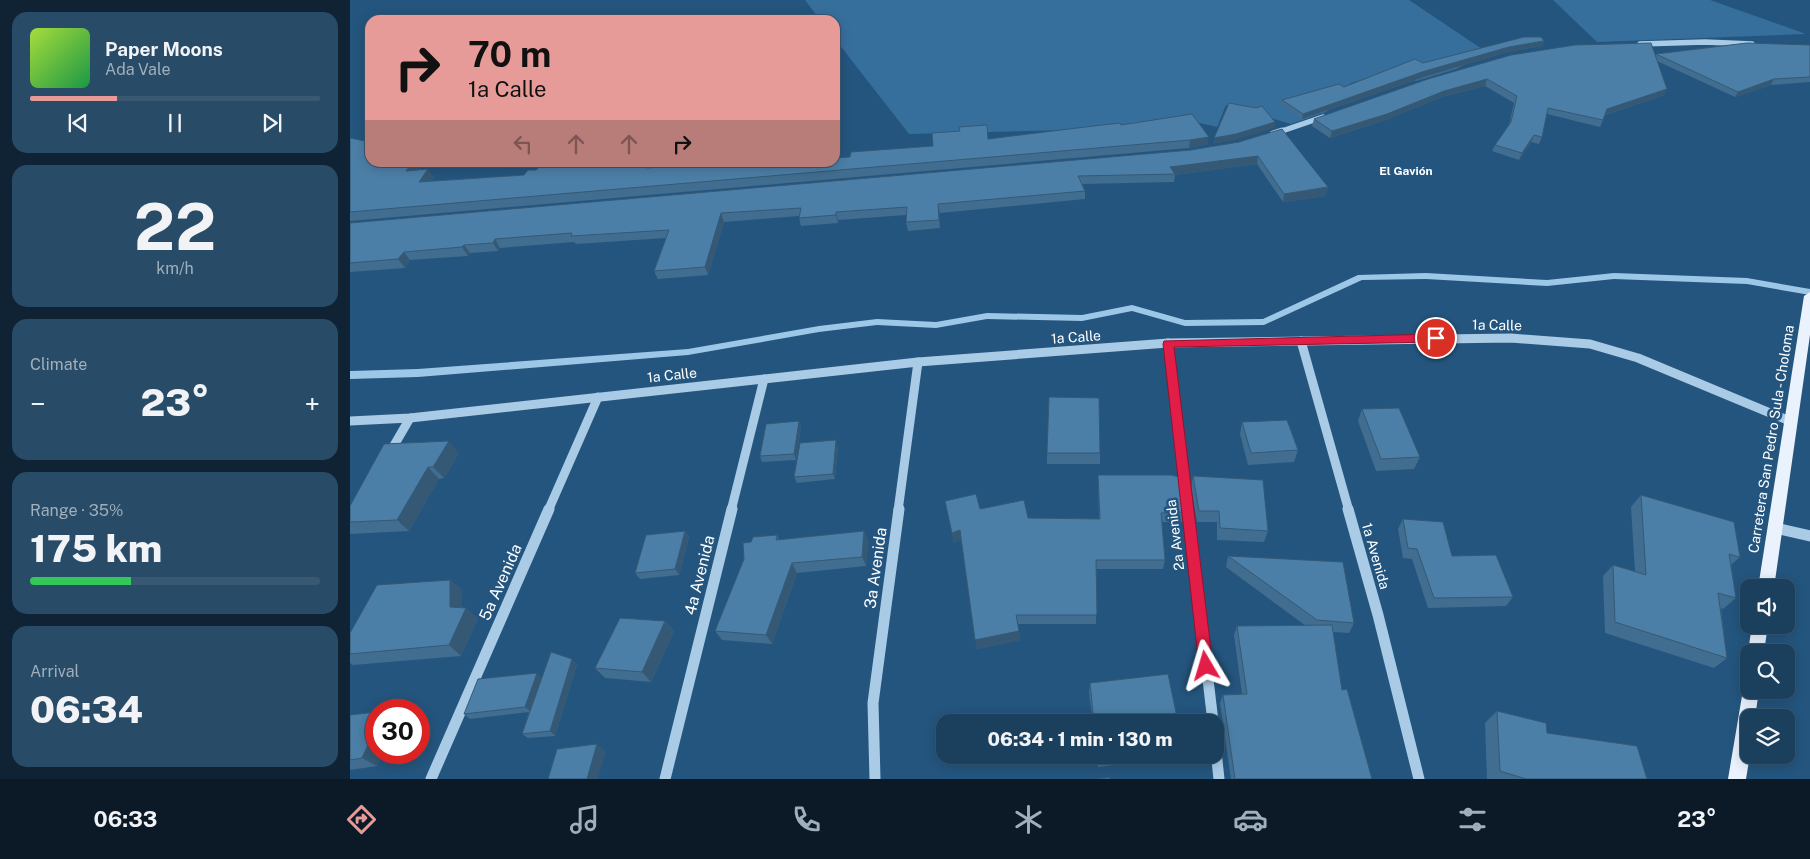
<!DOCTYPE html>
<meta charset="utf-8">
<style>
:root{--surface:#1b405e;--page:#284b67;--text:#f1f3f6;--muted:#a0afbc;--line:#395973;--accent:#e69b98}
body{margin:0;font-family:"Public Sans",sans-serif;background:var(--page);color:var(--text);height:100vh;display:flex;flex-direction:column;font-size:19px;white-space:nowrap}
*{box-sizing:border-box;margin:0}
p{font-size:16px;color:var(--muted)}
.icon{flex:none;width:28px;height:28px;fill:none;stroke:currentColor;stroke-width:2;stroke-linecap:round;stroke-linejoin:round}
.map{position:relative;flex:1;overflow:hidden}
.sheet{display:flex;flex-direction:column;gap:12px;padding:12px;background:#0f2334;width:350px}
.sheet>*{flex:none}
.hud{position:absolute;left:15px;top:15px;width:475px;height:152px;border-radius:15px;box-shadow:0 2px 12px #0003,0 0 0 1px var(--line);background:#e69b98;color:#111;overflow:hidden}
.buttons{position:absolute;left:1390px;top:579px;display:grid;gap:10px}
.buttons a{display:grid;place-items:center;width:55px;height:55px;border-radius:10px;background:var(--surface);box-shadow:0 2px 12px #0003,0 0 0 1px var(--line);font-size:25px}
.speed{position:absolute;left:15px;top:699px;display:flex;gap:10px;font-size:25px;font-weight:700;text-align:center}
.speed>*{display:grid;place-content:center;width:65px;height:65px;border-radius:50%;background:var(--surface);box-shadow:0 2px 12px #0003,0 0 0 1px var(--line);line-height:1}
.speed .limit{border:8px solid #d22;background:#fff;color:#111}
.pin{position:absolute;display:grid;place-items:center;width:42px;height:42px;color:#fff;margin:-21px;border:2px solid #fff;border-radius:50%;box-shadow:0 1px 5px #0007}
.me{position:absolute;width:55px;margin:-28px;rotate:353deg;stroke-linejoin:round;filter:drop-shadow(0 0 4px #0008)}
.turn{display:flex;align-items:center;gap:18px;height:105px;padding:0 20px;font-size:22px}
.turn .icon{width:65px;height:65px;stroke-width:2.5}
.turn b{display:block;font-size:35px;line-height:42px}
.lanes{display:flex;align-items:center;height:48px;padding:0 20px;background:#0003;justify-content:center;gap:25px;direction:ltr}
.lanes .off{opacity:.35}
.big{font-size:38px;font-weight:800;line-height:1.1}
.sheet .card{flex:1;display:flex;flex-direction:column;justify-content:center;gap:8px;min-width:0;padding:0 18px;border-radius:15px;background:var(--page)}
.sheet .dial{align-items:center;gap:0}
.dial b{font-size:65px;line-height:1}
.song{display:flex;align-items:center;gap:15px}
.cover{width:60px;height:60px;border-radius:8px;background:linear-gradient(135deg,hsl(80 70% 55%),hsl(140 70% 35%))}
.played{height:5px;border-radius:2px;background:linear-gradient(90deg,var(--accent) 30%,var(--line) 30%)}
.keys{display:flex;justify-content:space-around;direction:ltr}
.heat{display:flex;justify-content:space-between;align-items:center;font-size:28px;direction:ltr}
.charge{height:8px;border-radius:4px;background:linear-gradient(90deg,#34c759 35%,var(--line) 0)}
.trip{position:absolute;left:586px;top:714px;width:288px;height:50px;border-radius:15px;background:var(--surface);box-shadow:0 2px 12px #0003,0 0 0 1px var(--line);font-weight:800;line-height:50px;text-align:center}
.tab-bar{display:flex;height:80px;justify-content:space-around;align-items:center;background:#0b1a26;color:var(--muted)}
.tab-bar .icon{width:35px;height:35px}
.tab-bar .active{color:var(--accent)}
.tab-bar b{font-size:22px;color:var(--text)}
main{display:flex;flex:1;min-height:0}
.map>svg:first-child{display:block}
.green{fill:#376f9c}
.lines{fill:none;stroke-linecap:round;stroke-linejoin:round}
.stream{fill:#9dc7e7;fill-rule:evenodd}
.minor-far3{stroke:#a9cbe6;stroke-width:5.5}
.minor-far2{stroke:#a9cbe6;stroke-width:7}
.minor-far1{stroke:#a9cbe6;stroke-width:9}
.minor{stroke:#a9cbe6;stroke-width:11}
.major{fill:#eaf3fd;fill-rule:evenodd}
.wall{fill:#416d90}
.shaded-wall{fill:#355975}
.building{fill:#4c7fa7;stroke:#355975}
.route{fill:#e11d48;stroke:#92132f}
.labels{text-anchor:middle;stroke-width:5;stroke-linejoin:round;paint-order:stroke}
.far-neighbourhood-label{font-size:12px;font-weight:bold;fill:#fff;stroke:#24557e}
.street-label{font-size:14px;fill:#fff;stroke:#24557e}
.near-street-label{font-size:16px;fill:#fff;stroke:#24557e}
</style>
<main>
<section class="sheet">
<div class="card">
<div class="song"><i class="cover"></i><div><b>Paper Moons</b><p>Ada Vale</p></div></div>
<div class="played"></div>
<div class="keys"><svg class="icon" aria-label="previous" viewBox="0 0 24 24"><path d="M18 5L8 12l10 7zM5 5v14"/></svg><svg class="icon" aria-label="pause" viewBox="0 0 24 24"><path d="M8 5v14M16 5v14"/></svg><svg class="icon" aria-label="next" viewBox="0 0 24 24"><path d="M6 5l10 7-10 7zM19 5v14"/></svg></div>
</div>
<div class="card dial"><b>22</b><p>km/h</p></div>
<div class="card"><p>Climate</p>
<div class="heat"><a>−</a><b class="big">23°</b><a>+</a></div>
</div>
<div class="card"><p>Range · 35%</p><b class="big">175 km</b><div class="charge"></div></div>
<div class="card"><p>Arrival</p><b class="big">06:34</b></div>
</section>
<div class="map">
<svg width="1460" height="779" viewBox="0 0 1460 779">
<rect width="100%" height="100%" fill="#24557e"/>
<g class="green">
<polygon points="455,0 1059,0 1138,53 1106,69 1066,81 1035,73 1001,83 993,98 976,112 941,124 876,105 867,127 841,121 759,129 559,134 485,39 485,20 470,20"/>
<polygon points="1203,0 1360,0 1456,34 1247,42"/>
</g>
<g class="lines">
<polygon class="stream" points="1076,273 1197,280 1264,273 1397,278 1460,289 1460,295 1397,284 1264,279 1197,286 1076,279 1012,280 914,325 835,326 782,311 732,321 637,319 586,328 527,325 469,332 338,355 68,377 0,379 0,371 68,369 338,349 469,326 527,319 586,322 637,313 732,315 782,305 835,320 913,319 1008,275"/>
<g class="minor-far3">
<polyline points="1290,44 1355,42 1402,44"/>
<polyline points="929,132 973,117"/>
</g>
<polyline class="minor-far2" points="923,134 932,131"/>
<g class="minor-far1">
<polyline points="951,341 999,511"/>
<polyline points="818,343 838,511"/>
<polyline points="0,421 60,418 568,362 818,343 1161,338 1240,344 1288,358 1442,422"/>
<polyline points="39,454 60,418"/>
<polyline points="198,511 248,397"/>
<polyline points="381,511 414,379"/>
<polyline points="548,511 568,362"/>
</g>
<g class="minor">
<polyline points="838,509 863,722"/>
<polyline points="998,509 1028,615 1069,779"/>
<polyline points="1425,528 1460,536"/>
<polyline points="865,742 869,779"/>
<polyline points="81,779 199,509"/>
<polyline points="315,779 382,509"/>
<polyline points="525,779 523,703 549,509"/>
</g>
<g class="major">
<polygon points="1460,292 1460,335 1424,588 1408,588 1454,296"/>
<polygon points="1402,625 1418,625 1414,652 1399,654 1398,652"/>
<polygon points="1399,683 1399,690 1409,690 1405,718 1399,718 1400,755 1396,779 1378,779 1393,690 1395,684"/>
</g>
</g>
<g class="wall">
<polygon points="1194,41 1192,46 1157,52 1074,77 952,119 931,105 932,100 994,87 1073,63"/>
<polygon points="1460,45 1460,82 1421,85 1385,97 1307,61 1314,95 1255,115 1250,127 1197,114 1192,137 1189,144 1181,142 1169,160 1142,151 1145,145 1159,125 1164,103 1135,86 1092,97 1036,120 980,138 962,126 964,119 1078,79 1305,56 1306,54"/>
<polygon points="842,114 858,144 839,148 0,221 0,138 20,162 74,162 69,170 84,177 81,181 174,175 186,170 195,162 306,162 304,167 372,162 402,162 402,163 500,157 638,139 771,125"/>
<polygon points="889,142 978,187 975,196 933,202 907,164 825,175 824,182 732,184 735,191 735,199 590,213 590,228 558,231 556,222 556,215 488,220 488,223 451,226 449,218 449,216 374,222 358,275 308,279 304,271 316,238 226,244 224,242 150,248 148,251 120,253 118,256 60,260 55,268 0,272 0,223 841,150"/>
<polygon points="1012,409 1070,457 1064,469 1026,471 1008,421"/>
<polygon points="449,421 451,427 446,460 412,462 410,456"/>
<polygon points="892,422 948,450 944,462 898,465 890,434"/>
<polygon points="34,444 109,453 94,478 89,479 59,531 0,534 0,506"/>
<polygon points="488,446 485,479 447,483 444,477"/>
<rect x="697" y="453" width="53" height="11"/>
<polygon points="748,475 834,512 832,522 812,522 815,560 813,569 746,569 746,624 668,624 670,640 627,649 611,540 604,543 595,501 678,518 749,519"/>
<polygon points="843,476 918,531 914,542 867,540 867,522 847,522 841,487"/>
<polygon points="1291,495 1390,557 1381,565 1386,598 1373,609 1371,608 1377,658 1364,668 1255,633 1253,576 1263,565 1285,571 1281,507"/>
<polygon points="1053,519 1102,556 1163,597 1156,606 1078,608 1062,559 1053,558 1048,529"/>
<polygon points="335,531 339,537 329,575 290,579 285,573"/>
<polygon points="514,531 518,541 516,566 447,573 422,644 372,640 365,631 401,542 427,535 429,540"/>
<polygon points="878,556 1004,623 999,633 983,632 992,690 1022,779 881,779 870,703 873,695 892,694 884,635 887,626 956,626 876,567"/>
<polygon points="100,580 112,590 112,607 128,618 111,656 3,665 0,663 0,633"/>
<polygon points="315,621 324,631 301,682 255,678 245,668"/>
<polygon points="227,664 205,736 178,738 172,734 179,712 120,719 114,714 192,678"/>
<polygon points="740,683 828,722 743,722 739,693"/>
<polygon points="1147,711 1197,733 1297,779 1137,779 1135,723"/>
<polygon points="0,715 26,752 33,752 27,766 0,770"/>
<polygon points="747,755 831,755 830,757 748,767"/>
</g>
<g class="shaded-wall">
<polygon points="1194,41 1192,46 1157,52 1074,77 952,119 953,114 1075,71 1159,47"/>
<polygon points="1137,79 1135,86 1092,97 1036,120 980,138 982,131 1094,91"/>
<polygon points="1424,79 1421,85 1385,97 1388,92"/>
<polygon points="1317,89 1314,95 1254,115 1257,109"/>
<polygon points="925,122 924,128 885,140 863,144 864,138"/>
<polygon points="1184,135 1181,142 1169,160 1172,153"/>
<polygon points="859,137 858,144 839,148 840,140"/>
<polygon points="908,156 907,164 825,175 820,167"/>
<polygon points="63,162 74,162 62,179 56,171"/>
<polygon points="300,162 306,162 301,176 297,168"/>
<polygon points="78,169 84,177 75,190 69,182"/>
<polygon points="978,187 975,196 933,202 934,194"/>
<polygon points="588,204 590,213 590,228 589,220"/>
<polygon points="486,212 488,220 488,223 486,215"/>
<polygon points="371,213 374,222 358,275 355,267"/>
<polygon points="145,239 150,248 148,251 143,243"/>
<polygon points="114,245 120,253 118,256 112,247"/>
<polygon points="54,252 60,260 55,268 48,259"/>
<polygon points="449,421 451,427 446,460 444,454"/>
<polygon points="486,440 488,446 485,479 483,474"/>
<polygon points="99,441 109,453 94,478 83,467"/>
<polygon points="78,467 89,479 59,531 47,520"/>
<polygon points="610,530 612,540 604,543 602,533"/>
<polygon points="335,531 339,537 329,575 325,569"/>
<polygon points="514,531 518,541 516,566 512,557"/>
<polygon points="442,563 447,573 422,644 416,635"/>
<polygon points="100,580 112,590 112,616 116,608 128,618 111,656 99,645 100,607"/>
<polygon points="315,621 324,631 301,682 292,672"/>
<polygon points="669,631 670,640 627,649 625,640"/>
<polygon points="222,659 227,664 205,736 200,731"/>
<polygon points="187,673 193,678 181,712 175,707"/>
<polygon points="26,728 26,752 33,752 27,766 12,758"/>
<polygon points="247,744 256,752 248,779 237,779"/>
</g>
<g class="building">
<polygon points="1174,37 1191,37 1194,41 1159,47 1075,71 953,114 932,100 989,84 994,87 1065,59 1073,63"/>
<polygon points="1301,43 1317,89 1257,109 1253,120 1198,108 1192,137 1184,135 1172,153 1145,145 1161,122 1167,96 1137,79 1094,91 1037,114 982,131 964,119 1078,79 1161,55 1225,45"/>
<polygon points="1397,43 1460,45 1460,77 1424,79 1388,92 1306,54"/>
<polygon points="879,103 906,108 912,106 925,122 886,134 864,138"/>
<polygon points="842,114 859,137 840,140 0,212 0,138 20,142 20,162 63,162 56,171 78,169 69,182 174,175 178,170 186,170 195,162 300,162 297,168 371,162 401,162 401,163 413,162 485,162 485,158 500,157 501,152 583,146 582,133 610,131 609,127 637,125 638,139 735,127 770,123 771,125"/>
<polygon points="932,129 978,187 934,194 908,156 820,167 825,174 728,176 735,191 588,204 589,220 556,222 557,207 486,212 486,215 449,218 451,208 371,213 355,267 304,271 319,230 221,236 222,233 145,239 143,243 114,245 112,247 54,252 48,259 0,263 0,223 841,150 889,142"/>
<polygon points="699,397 749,398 750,453 697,453"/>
<polygon points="1049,408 1070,457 1031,459 1012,409"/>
<polygon points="937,420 948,450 901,453 892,422"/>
<polygon points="449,421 444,454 410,456 416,424"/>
<polygon points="486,440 483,474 444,477 450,443"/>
<polygon points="99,441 83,467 78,467 47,520 0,522 0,506 34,444"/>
<polygon points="748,475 821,475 830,477 834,512 811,513 815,560 746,560 747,615 666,615 669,631 625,640 610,530 602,533 595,501 626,494 630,509 674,500 678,518 750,519"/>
<polygon points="843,476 913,480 918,531 870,528 869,511 849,511"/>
<polygon points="1291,495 1384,522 1390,557 1379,554 1386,598 1368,593 1377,658 1265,622 1263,565 1296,575"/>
<polygon points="1053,519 1093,522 1102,556 1146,555 1163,597 1084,598 1067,549 1058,548"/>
<polygon points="335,531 325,569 285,573 296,535"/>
<polygon points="514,531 512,557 442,563 416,635 365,631 394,559 393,543 401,542 403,537 427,535 426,540"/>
<polygon points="878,556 993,562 1004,623 967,620"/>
<polygon points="100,580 100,607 116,608 99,645 0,654 0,633 27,585"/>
<polygon points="270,618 315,621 292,672 245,668"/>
<polygon points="982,625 992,690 997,689 1022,779 885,779 873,695 897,694 887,626"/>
<polygon points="201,652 222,659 200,731 172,734"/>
<polygon points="187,673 175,707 114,714 128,679"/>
<polygon points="818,674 828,722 744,722 740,683"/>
<polygon points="1147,711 1196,723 1197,733 1287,746 1297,779 1176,779 1150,771"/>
<polygon points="26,712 26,728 12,758 0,760 0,715"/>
<polygon points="247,744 237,779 198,779 207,749"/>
<polygon points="748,755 773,755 748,758"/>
<polygon points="760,777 760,779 746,779"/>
</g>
<polygon class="route" points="1086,334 1091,338 1086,342 824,347 863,666 861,671 856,673 851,671 849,666 813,344 814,341"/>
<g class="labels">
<g class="far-neighbourhood-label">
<text x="1056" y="175">El Gavión</text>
</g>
<g class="street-label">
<text transform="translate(1147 325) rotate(1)" y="5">1a Calle</text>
<text transform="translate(726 337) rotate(-4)" y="5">1a Calle</text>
<text transform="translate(322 375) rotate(-6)" y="5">1a Calle</text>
<text transform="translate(1421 439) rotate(-81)" y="5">Carretera San Pedro Sula - Choloma</text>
<text transform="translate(825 535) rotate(-97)" y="5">2a Avenida</text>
<text transform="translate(1026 556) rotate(74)" y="5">1a Avenida</text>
</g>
<g class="near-street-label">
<text transform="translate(525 568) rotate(-82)" y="6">3a Avenida</text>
<text transform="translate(349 575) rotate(-76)" y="6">4a Avenida</text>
<text transform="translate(150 582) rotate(-66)" y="6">5a Avenida</text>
</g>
</g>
</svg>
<div class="buttons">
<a><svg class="icon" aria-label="sound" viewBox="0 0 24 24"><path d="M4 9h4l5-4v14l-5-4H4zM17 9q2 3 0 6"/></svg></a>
<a><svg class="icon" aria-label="search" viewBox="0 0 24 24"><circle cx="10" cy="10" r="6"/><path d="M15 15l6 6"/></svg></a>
<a><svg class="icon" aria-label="layers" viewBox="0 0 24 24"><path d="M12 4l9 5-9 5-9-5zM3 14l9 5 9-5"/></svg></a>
</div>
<div class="speed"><div class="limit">30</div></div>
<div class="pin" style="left:1086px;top:338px;background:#d93025"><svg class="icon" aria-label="arrive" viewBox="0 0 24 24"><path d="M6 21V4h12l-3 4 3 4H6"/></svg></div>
<svg class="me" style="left:856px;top:666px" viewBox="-20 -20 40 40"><path d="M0-17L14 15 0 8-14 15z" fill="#e11d48" stroke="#fff" stroke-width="4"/></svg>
<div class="trip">06:34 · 1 min · 130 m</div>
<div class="hud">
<div class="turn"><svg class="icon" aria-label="right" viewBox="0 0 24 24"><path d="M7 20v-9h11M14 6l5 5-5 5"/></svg><div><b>70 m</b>1a Calle</div></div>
<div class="lanes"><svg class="icon off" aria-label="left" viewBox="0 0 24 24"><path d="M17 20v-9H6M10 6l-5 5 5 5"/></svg><svg class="icon off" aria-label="ahead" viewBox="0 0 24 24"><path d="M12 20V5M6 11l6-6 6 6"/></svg><svg class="icon off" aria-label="ahead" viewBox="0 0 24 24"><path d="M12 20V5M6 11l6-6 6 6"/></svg><svg class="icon" aria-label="right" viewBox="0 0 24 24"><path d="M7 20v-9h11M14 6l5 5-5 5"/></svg></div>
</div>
</div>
</main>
<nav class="tab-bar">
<b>06:33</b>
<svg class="icon active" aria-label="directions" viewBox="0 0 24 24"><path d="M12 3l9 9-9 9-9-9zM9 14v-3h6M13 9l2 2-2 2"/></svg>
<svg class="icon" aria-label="music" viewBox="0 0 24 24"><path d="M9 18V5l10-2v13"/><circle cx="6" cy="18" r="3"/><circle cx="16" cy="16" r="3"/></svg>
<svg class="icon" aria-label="phone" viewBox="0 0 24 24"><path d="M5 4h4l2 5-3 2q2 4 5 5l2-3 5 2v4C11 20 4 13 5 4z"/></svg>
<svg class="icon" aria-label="climate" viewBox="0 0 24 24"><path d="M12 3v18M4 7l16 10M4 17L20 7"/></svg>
<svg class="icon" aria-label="car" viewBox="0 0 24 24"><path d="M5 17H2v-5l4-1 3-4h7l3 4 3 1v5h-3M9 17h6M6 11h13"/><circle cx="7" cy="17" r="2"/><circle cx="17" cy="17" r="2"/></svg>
<svg class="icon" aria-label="filters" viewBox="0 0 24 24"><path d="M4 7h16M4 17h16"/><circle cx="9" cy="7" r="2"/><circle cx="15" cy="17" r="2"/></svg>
<b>23°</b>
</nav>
